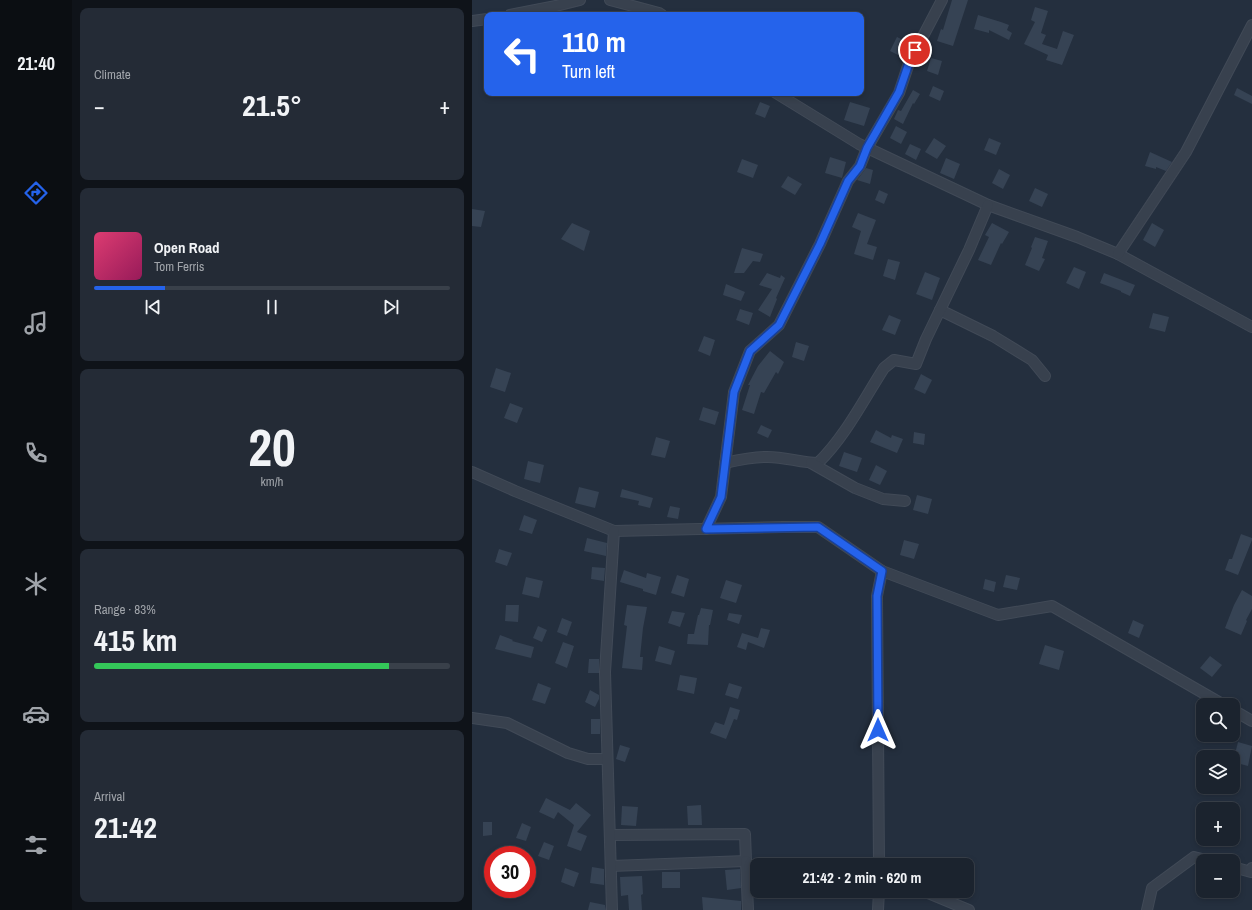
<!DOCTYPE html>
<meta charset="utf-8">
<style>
:root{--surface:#1b232e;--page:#242b36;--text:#f1f3f6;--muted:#a0a4aa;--line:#39404a;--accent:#2563eb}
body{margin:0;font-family:"Archivo Narrow",sans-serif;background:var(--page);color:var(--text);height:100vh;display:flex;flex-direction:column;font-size:15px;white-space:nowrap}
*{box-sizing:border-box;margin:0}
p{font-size:13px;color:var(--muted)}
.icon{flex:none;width:22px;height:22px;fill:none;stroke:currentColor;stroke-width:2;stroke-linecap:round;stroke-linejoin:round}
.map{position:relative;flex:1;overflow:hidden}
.drawer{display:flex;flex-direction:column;gap:8px;padding:8px;background:#0f1319;width:400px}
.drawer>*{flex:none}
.top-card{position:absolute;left:12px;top:12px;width:380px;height:84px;border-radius:8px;box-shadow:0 2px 6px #0003,0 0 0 1px var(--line);background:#2563eb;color:#fff;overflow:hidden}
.buttons{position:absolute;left:724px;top:698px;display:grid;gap:8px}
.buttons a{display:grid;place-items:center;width:44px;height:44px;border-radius:8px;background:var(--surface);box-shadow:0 2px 6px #0003,0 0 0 1px var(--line);font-size:20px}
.speed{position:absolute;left:12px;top:846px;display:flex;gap:8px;font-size:20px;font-weight:700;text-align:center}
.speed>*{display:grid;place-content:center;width:52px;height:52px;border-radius:50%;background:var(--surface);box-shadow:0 2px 6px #0003,0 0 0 1px var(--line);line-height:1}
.speed .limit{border:6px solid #d22;background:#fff;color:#111}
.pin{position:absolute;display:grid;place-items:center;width:34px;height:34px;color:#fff;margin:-17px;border:2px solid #fff;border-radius:50%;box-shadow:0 1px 4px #0007}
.me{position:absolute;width:44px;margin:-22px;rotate:0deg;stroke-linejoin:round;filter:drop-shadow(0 0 3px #0008)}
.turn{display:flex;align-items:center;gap:14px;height:84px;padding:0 12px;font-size:18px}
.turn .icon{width:52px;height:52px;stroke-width:2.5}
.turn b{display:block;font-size:28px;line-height:34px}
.big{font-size:30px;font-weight:700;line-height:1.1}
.drawer .card{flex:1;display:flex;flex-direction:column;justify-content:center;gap:6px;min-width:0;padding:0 14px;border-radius:8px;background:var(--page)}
.drawer .dial{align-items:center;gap:0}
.dial b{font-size:52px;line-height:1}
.song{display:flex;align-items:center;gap:12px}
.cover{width:48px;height:48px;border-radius:6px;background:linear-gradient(135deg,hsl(340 70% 55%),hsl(330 70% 35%))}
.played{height:4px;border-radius:2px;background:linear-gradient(90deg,var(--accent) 20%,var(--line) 20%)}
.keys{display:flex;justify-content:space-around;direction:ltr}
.heat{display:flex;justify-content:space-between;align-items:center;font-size:22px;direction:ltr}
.charge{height:6px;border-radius:3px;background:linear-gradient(90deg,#34c759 83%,var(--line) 0)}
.trip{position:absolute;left:278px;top:858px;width:224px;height:40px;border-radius:8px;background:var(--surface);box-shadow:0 2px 6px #0003,0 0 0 1px var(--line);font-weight:700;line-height:40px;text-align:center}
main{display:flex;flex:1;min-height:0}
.dock{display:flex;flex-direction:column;width:72px;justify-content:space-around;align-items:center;background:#0b0e12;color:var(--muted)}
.dock .icon{width:28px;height:28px}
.dock .active{color:var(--accent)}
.dock b{font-size:18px;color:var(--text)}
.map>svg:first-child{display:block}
.building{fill:#364354}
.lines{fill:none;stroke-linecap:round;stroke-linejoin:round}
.minor-casing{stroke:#414a57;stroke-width:12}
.minor{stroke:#38414e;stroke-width:10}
.route-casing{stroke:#184099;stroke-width:10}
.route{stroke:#2563eb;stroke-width:7}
</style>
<main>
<nav class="dock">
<b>21:40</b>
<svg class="icon active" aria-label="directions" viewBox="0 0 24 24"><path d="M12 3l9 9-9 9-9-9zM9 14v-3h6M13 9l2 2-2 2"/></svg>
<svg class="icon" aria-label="music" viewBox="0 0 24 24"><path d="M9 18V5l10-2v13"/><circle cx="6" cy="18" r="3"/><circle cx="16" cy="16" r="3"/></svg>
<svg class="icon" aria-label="phone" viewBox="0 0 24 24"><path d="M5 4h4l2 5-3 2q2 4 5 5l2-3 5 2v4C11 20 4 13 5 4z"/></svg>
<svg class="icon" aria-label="climate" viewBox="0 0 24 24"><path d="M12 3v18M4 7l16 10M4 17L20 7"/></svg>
<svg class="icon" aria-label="car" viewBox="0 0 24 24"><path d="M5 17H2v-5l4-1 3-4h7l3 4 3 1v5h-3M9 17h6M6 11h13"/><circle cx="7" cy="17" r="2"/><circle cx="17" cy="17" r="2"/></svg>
<svg class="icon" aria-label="filters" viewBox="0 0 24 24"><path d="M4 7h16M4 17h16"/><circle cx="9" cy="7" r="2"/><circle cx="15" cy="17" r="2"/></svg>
</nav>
<section class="drawer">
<div class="card"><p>Climate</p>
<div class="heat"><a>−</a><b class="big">21.5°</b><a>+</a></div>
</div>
<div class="card">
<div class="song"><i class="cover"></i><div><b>Open Road</b><p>Tom Ferris</p></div></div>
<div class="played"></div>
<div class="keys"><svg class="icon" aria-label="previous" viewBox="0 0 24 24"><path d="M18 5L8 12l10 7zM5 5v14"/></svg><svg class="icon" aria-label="pause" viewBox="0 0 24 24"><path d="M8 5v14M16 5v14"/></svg><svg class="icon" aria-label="next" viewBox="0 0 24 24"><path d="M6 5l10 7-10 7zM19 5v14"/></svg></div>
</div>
<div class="card dial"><b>20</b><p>km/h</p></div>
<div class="card"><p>Range · 83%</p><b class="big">415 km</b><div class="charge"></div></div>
<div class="card"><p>Arrival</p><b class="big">21:42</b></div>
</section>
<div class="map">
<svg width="780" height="910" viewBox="0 0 780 910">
<rect width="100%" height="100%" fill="#242f3e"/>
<g class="building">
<polygon points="480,0 496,0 481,46 465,41 469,29 471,30"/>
<polygon points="563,7 576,11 569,33 574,35 570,44 585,49 591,31 602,35 590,65 574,60 576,55 552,44 563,22 559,20"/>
<polygon points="506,15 529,22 537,25 535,30 540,33 537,40 517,30 517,33 502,29"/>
<polygon points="425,37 437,43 430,57 418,51"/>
<polygon points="459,58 470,61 466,75 455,71"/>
<polygon points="461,86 472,91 468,101 457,96"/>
<polygon points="765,88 780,96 780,104 762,95"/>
<polygon points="441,90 448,94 442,104 441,103 431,124 422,119 426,110 429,111"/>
<polygon points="288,102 298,106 293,118 283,114"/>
<polygon points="378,102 398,108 392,126 372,120"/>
<polygon points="424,126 435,132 429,144 418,138"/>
<polygon points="462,138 474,146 465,159 453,152"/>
<polygon points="517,138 529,143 524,155 512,150"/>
<polygon points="438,144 449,149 444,160 433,154"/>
<polygon points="678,152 700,162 694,171 684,167 684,169 673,166"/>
<polygon points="358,157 374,162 370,178 353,173"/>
<polygon points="474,158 488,164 482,179 468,173"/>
<polygon points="270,159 286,165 281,178 265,172"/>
<polygon points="394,168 401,170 398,184 385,180"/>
<polygon points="527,169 538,175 531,189 520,183"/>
<polygon points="316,176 330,184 323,195 309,187"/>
<polygon points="563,188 576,194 570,207 557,201"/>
<polygon points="407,190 416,194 412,204 403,200"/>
<polygon points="0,209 13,211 9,227 0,226"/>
<polygon points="386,213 404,220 395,244 405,247 401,260 382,254 389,231 380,227"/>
<polygon points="100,223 118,231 112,251 89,239"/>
<polygon points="520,223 537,232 530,244 529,243 519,265 506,260 517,237 513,235"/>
<polygon points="680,223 692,230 683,247 671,240"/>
<polygon points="563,237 576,241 570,258 573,259 567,271 553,265 560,248 559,247"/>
<polygon points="270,248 291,254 288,262 281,261 272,273 262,273"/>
<polygon points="416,259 428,262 423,280 411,276"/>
<polygon points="602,267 614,272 607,289 594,283"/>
<polygon points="453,272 468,278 460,300 444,294"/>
<polygon points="295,273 308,278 309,275 313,278 304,298 305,299 298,317 286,310 300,289 287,285"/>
<polygon points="632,273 663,285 658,296 649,292 649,291 628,283"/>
<polygon points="254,284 273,292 269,301 251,295"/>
<polygon points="268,309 281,313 277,325 264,320"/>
<polygon points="681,313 697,317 693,332 677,328"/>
<polygon points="417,315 429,320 423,335 410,330"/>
<polygon points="232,336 243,340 238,356 226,351"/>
<polygon points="324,342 337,346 332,361 320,357"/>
<polygon points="298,351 312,362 306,374 304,372 292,393 289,392 282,414 270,410 278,385 276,385 286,366"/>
<polygon points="24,368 39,373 33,392 18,387"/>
<polygon points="449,374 460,380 453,394 442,389"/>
<polygon points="38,403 51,408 45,423 32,418"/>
<polygon points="231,407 247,412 243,425 227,420"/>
<polygon points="289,425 300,430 296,438 285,433"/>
<polygon points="404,430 419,438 420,435 431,439 425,453 398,442"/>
<polygon points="442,432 453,434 452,445 441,443"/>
<polygon points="184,437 198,441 193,458 179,455"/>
<polygon points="372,452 390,458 385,472 367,466"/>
<polygon points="56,461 72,465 68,483 52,479"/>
<polygon points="404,465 415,471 408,485 397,480"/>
<polygon points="107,487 127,492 123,508 103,503"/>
<polygon points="150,489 181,498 178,508 166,505 167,501 148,497"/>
<polygon points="445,495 460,499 456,514 441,510"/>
<polygon points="198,506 208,508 206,519 195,517"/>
<polygon points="52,515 65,520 60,534 47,530"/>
<polygon points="769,534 780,538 780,540 766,575 753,570 757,559 760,559"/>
<polygon points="115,538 135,543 134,556 112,551"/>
<polygon points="432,540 447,544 442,559 428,555"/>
<polygon points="27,549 40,553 35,566 23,562"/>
<polygon points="120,567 133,568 132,581 119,579"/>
<polygon points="152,570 174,578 175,573 189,577 184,595 171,591 171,589 148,582"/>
<polygon points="205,575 217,579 212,597 199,593"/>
<polygon points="534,575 548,578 545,590 531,587"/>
<polygon points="54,577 71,581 67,598 50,594"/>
<polygon points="513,579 524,582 522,592 511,589"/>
<polygon points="254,580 270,585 264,603 248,598"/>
<polygon points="770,590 780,596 780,609 774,620 775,621 769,635 753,628 762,605"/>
<polygon points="34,605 47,605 46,622 33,621"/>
<polygon points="155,605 175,607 171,628 168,657 171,657 170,670 150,668 155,626 152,625"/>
<polygon points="229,608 241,610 238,625 237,625 236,645 215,644 216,634 222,634 226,615 227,615"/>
<polygon points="200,611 213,613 208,627 196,623"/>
<polygon points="257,613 270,615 267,624 255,620"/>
<polygon points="90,618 100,622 95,636 85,632"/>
<polygon points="661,620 672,625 667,638 656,633"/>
<polygon points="66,626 75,630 70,642 61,638"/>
<polygon points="289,628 298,630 292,648 276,642 274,650 265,647 270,633 286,638"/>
<polygon points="28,635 41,640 40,641 62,647 59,658 23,649"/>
<polygon points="91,642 102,646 95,668 83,663"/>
<polygon points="573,645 592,651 587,670 567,664"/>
<polygon points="187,646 203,651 199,665 183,661"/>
<polygon points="738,656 750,665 740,677 728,668"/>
<polygon points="117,659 127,659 127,673 116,673"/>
<polygon points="208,675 225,678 222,694 205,690"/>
<polygon points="66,683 79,688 73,704 60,700"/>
<polygon points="257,683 270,687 266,699 253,695"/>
<polygon points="118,690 127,695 127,699 123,707 113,702"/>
<polygon points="258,707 268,710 265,720 262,719 254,739 238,733 243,722 252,725"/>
<rect x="119" y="719" width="9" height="15"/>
<polygon points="766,742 780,746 776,766 761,762"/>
<polygon points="148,745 158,748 153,762 144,759"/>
<polygon points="74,798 98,810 104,803 119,815 105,832 115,836 109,851 95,846 102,825 86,812 82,819 67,812"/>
<polygon points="229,805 230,825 216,825 215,806"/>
<polygon points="150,806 166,807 164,826 149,825"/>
<polygon points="11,822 20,822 20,835 11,836"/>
<polygon points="50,823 59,827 54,841 44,838"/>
<polygon points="72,842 82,846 77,860 66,856"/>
<polygon points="120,867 132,869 132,885 118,883"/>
<polygon points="93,868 107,873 102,887 89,882"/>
<polygon points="268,869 269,888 255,890 253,870"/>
<rect x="190" y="872" width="18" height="16"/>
<polygon points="170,876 171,894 169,895 170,910 157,910 156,895 149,896 148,877"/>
<polygon points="230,897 269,901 269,910 231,910"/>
<polygon points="118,902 133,905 134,910 116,910"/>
</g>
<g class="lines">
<defs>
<g id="minor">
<polyline points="138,0 187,13 190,15"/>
<polyline points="38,15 84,6 108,0"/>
<polyline points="0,21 15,19"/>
<polyline points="304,93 387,144 516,205 605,237 646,254 780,327"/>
<polyline points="646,254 714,152 780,25"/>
<polyline points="468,310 521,336 560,360 573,376"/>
<path d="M253 463C266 460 280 457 293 457 311 456 328 463 346 463 373 437 392 399 412 368L422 360 444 364 454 339 497 250 516 205"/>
<polyline points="339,463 383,488 411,499 433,501"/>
<polyline points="0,472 43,491 142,531 311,527 346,527 410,571 526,615 580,606 752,705"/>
<polyline points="234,529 249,497 262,392 278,351 307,325 348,244 376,181 388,166 395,148 427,93 437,63 470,0"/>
<polyline points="761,710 780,721"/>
<polyline points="0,718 35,723 96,753 116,759 135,759"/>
<polyline points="138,835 273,834 274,861 139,866"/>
<polyline points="274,861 276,910"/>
<polyline points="407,865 405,596 410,571"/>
<polyline points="761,867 779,872 780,868"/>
<polyline points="451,891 497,910"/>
<polyline points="140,910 133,672 142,531"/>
<polyline points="406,910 407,891"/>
<polyline points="675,910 680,888 722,857 738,861"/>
</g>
</defs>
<use href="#minor" class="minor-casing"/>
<use href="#minor" class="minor"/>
</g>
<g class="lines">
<defs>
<polyline id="route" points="406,730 405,596 410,571 346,527 234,529 249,497 262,392 278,351 307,325 348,244 376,181 388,166 395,148 427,92 437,63 443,50"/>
</defs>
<use href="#route" class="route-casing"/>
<use href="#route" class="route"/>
</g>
</svg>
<div class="buttons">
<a><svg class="icon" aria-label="search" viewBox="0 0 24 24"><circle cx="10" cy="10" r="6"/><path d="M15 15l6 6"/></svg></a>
<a><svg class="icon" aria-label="layers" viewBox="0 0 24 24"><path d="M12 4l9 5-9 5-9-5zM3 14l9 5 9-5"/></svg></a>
<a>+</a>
<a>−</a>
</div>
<div class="speed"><div class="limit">30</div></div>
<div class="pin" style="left:443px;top:50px;background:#d93025"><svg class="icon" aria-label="arrive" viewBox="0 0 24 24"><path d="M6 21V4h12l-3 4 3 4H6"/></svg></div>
<svg class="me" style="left:406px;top:730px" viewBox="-20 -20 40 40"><path d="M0-17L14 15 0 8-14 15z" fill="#2563eb" stroke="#fff" stroke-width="4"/></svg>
<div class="trip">21:42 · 2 min · 620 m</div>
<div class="top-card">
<div class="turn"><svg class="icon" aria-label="left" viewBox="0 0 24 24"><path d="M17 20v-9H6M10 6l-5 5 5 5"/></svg><div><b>110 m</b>Turn left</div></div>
</div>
</div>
</main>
